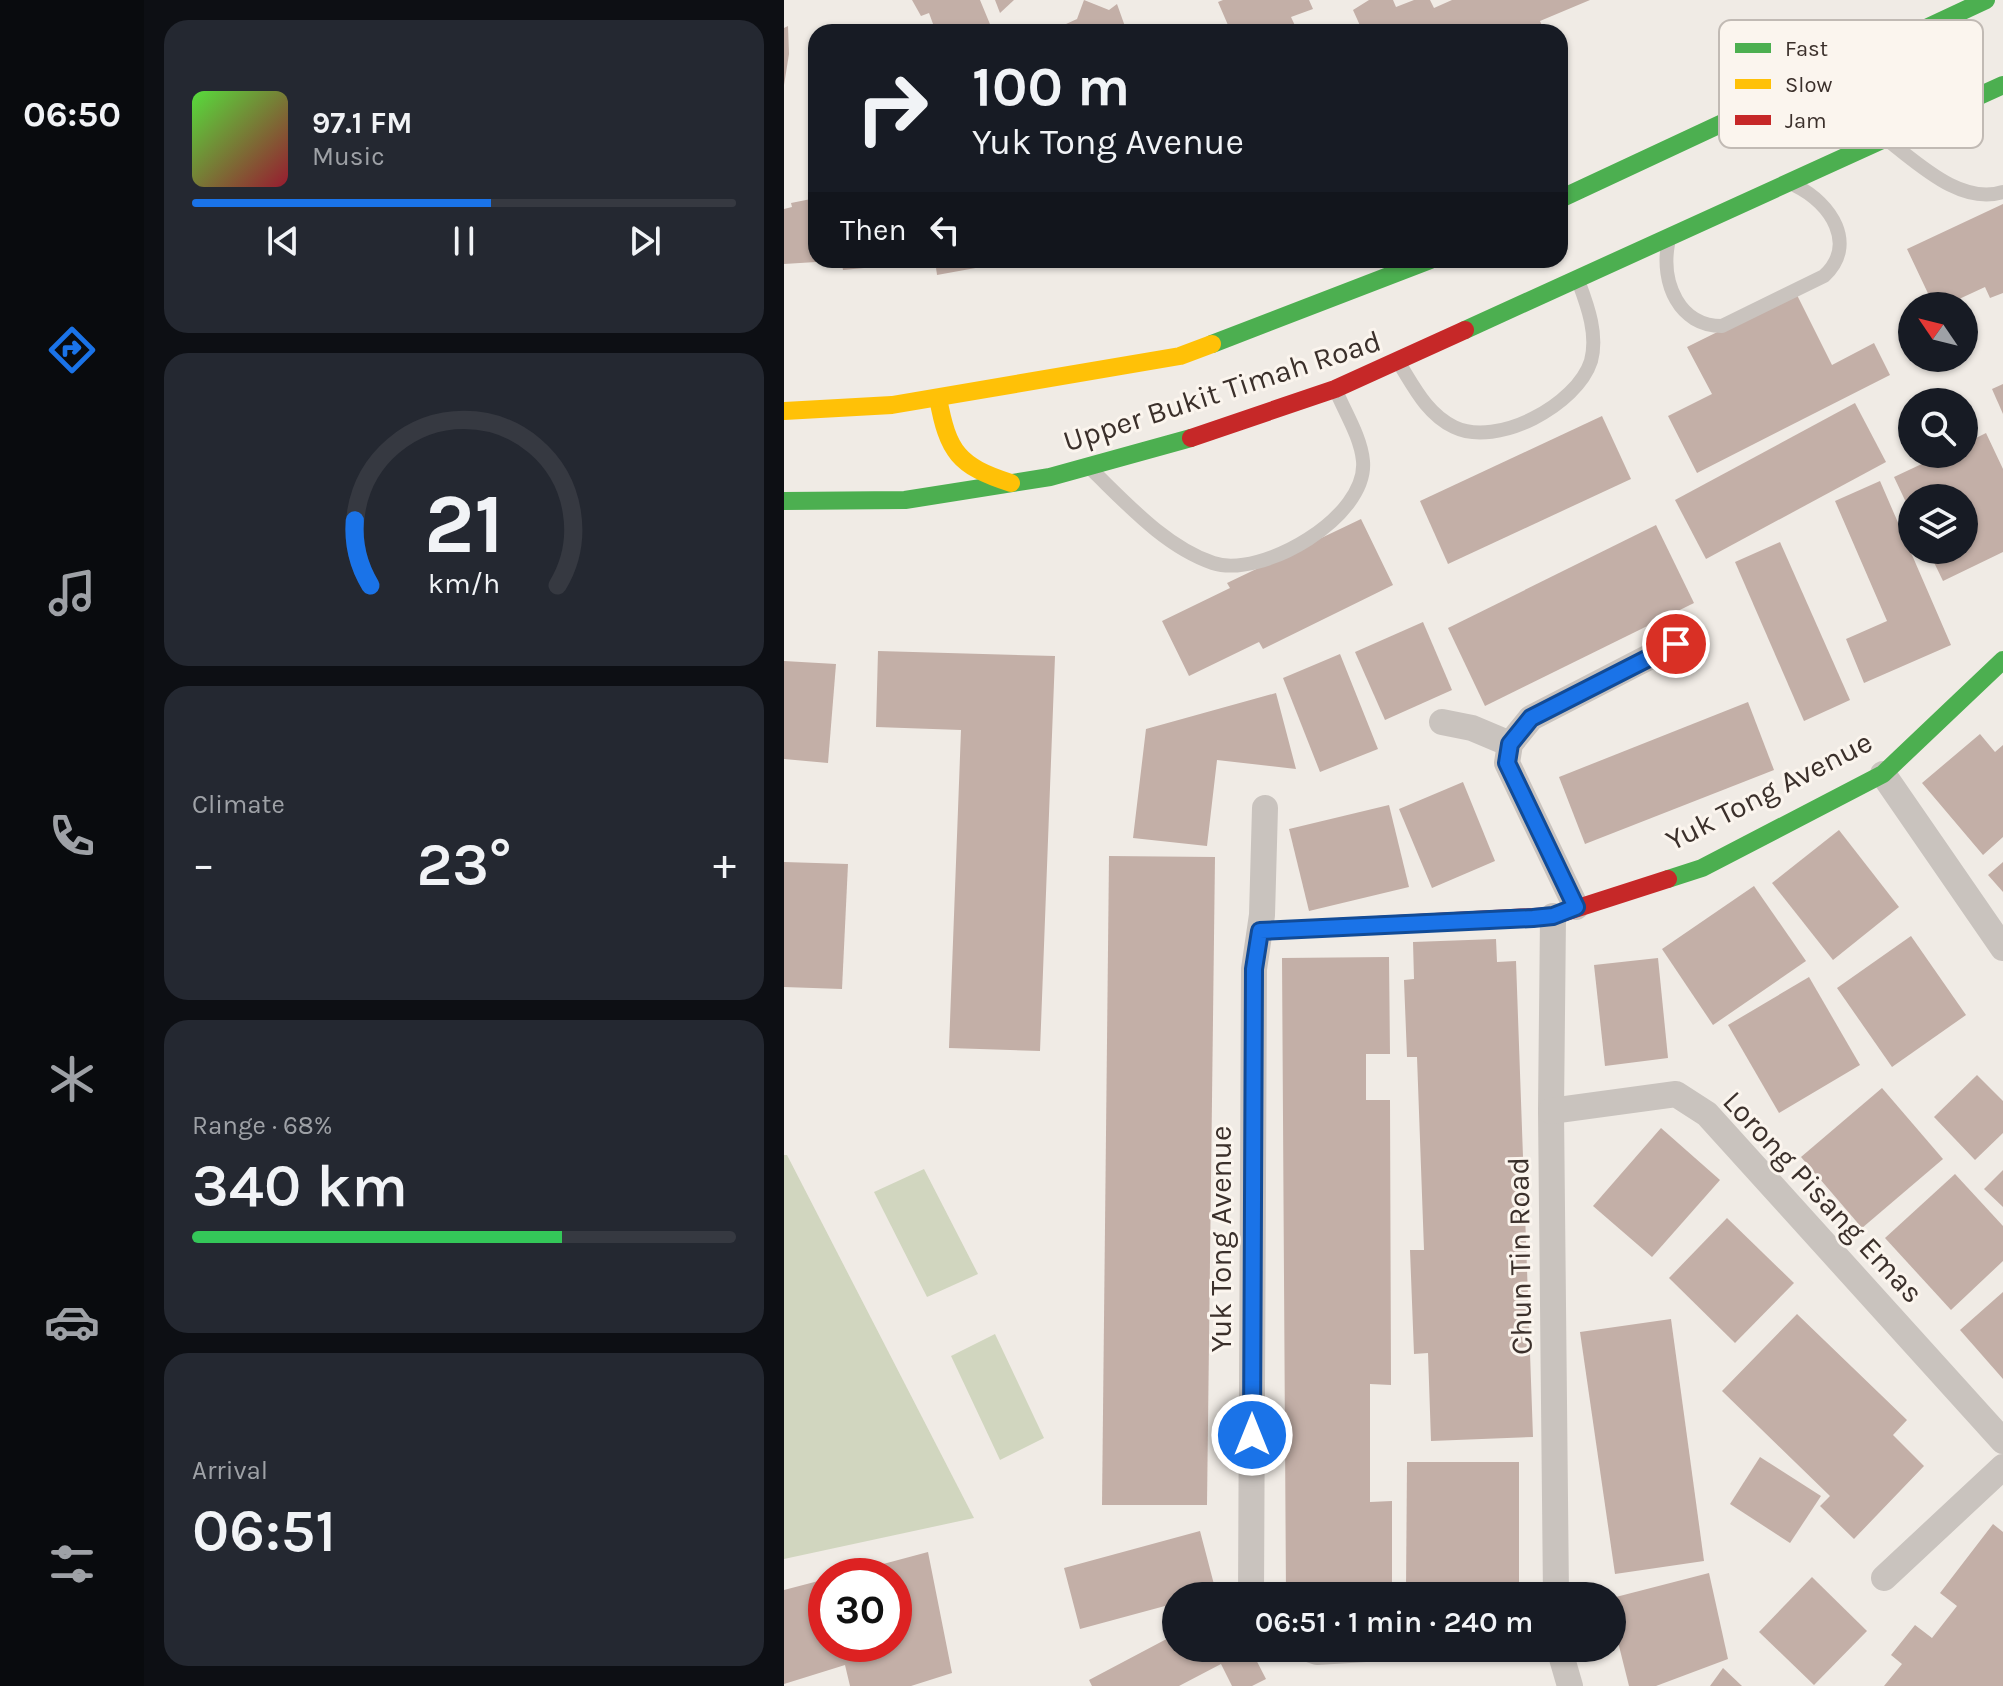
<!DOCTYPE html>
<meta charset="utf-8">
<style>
:root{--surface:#171b24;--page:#242831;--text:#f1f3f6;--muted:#9ea1a6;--line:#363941;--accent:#1a73e8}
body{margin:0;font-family:Karla,sans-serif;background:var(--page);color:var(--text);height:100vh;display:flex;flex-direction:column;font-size:30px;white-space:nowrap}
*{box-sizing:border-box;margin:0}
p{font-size:26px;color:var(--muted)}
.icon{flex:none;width:44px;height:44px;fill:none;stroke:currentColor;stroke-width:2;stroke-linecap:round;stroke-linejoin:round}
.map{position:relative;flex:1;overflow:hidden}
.drawer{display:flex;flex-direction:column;gap:20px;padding:20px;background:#0d0f14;width:640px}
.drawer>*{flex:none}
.top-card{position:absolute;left:24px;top:24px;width:760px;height:244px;border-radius:24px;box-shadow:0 2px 6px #0004;background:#171b24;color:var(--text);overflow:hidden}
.needle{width:52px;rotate:305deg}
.controls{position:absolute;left:1114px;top:292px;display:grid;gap:16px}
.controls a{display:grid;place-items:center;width:80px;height:80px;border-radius:50%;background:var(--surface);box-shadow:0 2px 6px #0004;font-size:40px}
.speed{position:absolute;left:24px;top:1558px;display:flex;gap:16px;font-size:40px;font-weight:700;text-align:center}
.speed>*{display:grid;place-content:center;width:104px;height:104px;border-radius:50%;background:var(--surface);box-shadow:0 2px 6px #0004;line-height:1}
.speed .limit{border:12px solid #d22;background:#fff;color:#111}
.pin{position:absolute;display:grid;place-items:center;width:68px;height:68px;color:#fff;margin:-34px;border:4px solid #fff;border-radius:50%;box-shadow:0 2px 8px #0007}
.me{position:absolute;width:88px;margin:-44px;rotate:0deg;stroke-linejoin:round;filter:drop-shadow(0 0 6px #0008)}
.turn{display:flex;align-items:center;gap:28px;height:168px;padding:0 32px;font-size:36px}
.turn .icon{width:104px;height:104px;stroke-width:2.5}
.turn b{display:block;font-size:56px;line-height:68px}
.then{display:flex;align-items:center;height:76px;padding:0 32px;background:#0003;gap:16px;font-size:30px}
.big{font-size:60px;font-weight:600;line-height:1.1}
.drawer .widget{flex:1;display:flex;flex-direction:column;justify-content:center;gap:12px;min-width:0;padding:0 28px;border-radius:24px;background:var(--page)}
.drawer .dial{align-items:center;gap:0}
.dial svg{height:208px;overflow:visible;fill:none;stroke:var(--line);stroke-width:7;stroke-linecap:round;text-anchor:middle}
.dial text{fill:var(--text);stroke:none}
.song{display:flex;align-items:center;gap:24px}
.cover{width:96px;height:96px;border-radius:12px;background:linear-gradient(135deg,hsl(110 70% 55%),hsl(350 70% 35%))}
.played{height:8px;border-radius:4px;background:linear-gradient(90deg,var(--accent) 55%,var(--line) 55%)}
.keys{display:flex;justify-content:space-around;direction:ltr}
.heat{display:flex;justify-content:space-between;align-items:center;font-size:44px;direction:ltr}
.charge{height:12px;border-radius:6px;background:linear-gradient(90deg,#34c759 68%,var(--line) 0)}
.trip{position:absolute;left:378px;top:1582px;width:464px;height:80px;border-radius:40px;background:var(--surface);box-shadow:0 2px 6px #0004;font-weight:600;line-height:80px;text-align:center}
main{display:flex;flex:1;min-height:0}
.menu{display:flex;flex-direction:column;width:144px;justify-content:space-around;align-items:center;background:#090b0e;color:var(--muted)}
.menu .icon{width:56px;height:56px}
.menu .on{color:var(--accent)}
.menu b{font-size:36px;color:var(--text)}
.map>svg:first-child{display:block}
.green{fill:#d1d6bf}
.building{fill:#c3afa7}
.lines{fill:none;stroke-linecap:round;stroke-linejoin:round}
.lane{stroke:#c9c3be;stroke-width:14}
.street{stroke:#c9c3be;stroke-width:26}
.fast{stroke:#4caf50;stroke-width:18}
.slow{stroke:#ffc107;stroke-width:18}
.jam{stroke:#c62828;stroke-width:18}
.route-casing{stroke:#114b97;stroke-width:20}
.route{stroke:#1a73e8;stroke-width:14}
.labels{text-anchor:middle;stroke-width:6;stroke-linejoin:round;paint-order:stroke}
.street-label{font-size:30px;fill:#3b302b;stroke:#fbf5ee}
.key{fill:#fbf5ee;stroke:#c1bab4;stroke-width:2}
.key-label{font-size:22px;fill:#3b302b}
</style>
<main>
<nav class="menu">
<b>06:50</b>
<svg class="icon on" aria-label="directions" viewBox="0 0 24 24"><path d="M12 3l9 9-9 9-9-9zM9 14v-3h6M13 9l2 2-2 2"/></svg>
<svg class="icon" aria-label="music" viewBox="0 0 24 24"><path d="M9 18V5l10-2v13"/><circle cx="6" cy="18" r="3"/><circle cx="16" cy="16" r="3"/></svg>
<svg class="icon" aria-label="phone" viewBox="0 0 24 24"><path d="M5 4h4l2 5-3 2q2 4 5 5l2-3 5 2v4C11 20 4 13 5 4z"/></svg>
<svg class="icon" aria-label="climate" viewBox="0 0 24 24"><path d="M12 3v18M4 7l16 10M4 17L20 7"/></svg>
<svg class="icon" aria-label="car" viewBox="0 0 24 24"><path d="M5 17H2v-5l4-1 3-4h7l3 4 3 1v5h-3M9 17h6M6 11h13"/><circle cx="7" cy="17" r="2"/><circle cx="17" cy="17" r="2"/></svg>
<svg class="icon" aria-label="filters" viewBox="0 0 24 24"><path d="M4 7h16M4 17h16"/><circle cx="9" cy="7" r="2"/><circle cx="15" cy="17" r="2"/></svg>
</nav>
<section class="drawer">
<div class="widget">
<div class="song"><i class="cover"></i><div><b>97.1 FM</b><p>Music</p></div></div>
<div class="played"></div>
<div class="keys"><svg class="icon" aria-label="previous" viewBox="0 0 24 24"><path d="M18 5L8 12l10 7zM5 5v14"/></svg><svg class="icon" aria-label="pause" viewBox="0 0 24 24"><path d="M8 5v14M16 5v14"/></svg><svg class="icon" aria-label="next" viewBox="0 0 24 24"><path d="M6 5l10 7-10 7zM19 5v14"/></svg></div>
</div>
<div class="widget dial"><svg viewBox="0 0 100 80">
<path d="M14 69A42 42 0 1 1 86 69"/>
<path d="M14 69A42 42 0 0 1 8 44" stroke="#1a73e8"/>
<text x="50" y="56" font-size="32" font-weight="700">21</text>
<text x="50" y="72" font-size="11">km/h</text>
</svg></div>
<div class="widget"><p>Climate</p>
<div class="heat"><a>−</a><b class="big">23°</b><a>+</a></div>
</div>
<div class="widget"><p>Range · 68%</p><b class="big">340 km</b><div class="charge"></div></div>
<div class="widget"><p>Arrival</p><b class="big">06:51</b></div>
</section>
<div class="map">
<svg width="1219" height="1686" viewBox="0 0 1219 1686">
<rect width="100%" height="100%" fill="#f0ebe5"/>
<g class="green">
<polygon points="0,1155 3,1155 190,1518 0,1559"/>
<polygon points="140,1169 194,1274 143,1297 90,1192"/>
<polygon points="211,1334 260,1438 216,1460 167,1356"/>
</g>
<g class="building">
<polygon points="128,0 196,0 208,29 200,32 152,32 145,13 137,16"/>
<polygon points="211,0 230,0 216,13"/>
<polygon points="300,0 325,10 333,4 343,32 285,32 282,24 293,19"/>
<polygon points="439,0 525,0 529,9 507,17 514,32 447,32 434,2"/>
<polygon points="585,0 609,0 612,7 630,0 646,0 650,8 668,0 806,0 756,21 761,32 739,32 737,29 730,32 573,32 578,30 569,10"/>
<polygon points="4,26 5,54 0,85 0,28"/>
<polygon points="32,198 32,262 0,264 0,209 8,207 7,203"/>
<polygon points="1219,204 1219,293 1206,298 1201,287 1160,306 1150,306 1123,249"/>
<polygon points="57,260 79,260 80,268 59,270"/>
<polygon points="151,260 196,260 197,267 153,275"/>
<polygon points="1012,293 1048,365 1090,343 1106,375 913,473 884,416 928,394 903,347"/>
<polygon points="1219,384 1219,414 1208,389"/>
<polygon points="1071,403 1102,462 922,559 891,500"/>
<polygon points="818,416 847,479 664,564 636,501"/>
<polygon points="1202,433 1219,469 1219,552 1159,581 1144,550 1180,550 1180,498 1128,498 1128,515 1110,477 1159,454 1180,454 1180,444"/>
<polygon points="1096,481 1167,645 1080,683 1062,639 1103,621 1051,501"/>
<polygon points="577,519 609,585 479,649 475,642 405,676 378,621 446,588 443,583"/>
<polygon points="872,525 910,603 701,706 664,628"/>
<polygon points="996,542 1066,700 1020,721 951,562"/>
<polygon points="639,622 668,690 601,720 571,652"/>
<polygon points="94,651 271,656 256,1051 165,1048 177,730 92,727"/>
<polygon points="556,654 594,749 536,772 499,678"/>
<polygon points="0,661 52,664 44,763 0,759"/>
<polygon points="492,693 512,769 433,760 423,846 349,838 362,729"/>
<polygon points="964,702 990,770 801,844 775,777"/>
<polygon points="1196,734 1211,752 1219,745 1219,837 1199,855 1138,783"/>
<polygon points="679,782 711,861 648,888 615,809"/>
<polygon points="605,805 625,887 525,911 505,829"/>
<polygon points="1055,830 1115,907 1049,960 988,883"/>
<polygon points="325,856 431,857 423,1505 318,1505"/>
<polygon points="0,862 64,864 58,989 0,987"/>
<polygon points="1219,862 1219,892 1204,875"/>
<polygon points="970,886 1022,961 929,1025 878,949"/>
<polygon points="1127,936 1182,1015 1108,1067 1053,988"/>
<polygon points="712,939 713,962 732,961 749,1437 647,1441 644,1353 630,1354 626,1250 640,1250 633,1057 623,1057 620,980 630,979 629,942"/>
<polygon points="605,957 606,1054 582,1054 582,1100 606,1100 607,1385 586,1384 586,1502 608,1501 608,1596 502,1596 498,958"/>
<polygon points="874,958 884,1058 821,1066 810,965"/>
<polygon points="1025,977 1076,1065 995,1113 944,1025"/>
<polygon points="1193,1075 1219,1101 1219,1133 1191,1160 1150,1117"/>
<polygon points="1098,1088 1159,1159 1078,1228 1017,1157"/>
<polygon points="877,1128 936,1180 868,1257 809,1206"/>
<polygon points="1219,1170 1219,1207 1200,1189"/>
<polygon points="1171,1174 1219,1226 1219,1261 1167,1310 1101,1238"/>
<polygon points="943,1218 1010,1283 951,1343 885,1278"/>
<polygon points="1219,1292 1219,1379 1176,1330"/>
<polygon points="1013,1314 1123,1420 1109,1435 1140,1466 1070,1539 1036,1506 1046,1496 938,1391"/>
<polygon points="887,1319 920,1561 831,1574 796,1332"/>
<polygon points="976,1457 1037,1496 1006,1543 946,1504"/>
<polygon points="623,1462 735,1462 735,1590 622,1590"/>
<polygon points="1209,1524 1219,1532 1219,1686 1100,1686 1118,1664 1107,1655 1131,1625 1148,1638 1173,1606 1156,1593"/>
<polygon points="416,1531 432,1592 392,1596 392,1603 296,1629 280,1568"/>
<polygon points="144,1552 168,1673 127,1686 66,1686 61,1665 0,1684 0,1590 42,1579 42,1644 110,1644 110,1576 58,1575"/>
<polygon points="925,1573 944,1659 872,1686 845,1686 828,1618 828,1598"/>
<polygon points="1028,1577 1083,1631 1030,1685 975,1632"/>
<polygon points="392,1634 392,1648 466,1648 482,1679 468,1686 448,1686 437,1664 395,1686 308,1686 305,1680"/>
<polygon points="939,1668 958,1686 926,1686"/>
</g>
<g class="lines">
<g class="lane">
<path d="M1107 143C1137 166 1178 205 1219 192"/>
<path d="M884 244C877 283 895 326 938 326L1040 276C1074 245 1047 203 1012 186"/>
<path d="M615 363C630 387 643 414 670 427 713 448 793 405 807 361 814 335 804 307 795 283"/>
<path d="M309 471C344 505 382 547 429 563 478 579 584 517 579 461 577 438 562 414 553 393"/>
</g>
<g class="street">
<polyline points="658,722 688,728 726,744"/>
<polyline points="1099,774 1219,948"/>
<polyline points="792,907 723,763 726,744 747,718 900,639"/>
<polyline points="769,916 767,1111 772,1596"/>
<polyline points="767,1111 892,1094 923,1114 1219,1441"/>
<polyline points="1100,1578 1219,1467"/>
<polyline points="467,1596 470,969 478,915 481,808"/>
<polyline points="521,1648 533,1652 598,1648"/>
<polyline points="775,1648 786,1686"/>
</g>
<g class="fast">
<polyline points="776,199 1202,0"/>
<polyline points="681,330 1219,85"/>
<polyline points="428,344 646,260"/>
<polyline points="0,501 121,500 266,477 407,438"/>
<polyline points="884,879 918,868 1099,774 1219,660"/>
</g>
<g class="slow">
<path d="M154 398C164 452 174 466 227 483"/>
<polyline points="0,411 108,405 396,356 428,344"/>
</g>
<g class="jam">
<polyline points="407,438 551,389 681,330"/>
<polyline points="476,931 769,916 884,879"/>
</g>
</g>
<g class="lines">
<defs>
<polyline id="route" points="468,1435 470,969 476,931 749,918 769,916 792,907 723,763 726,744 747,718 892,644"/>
</defs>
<use href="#route" class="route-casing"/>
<use href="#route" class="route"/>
</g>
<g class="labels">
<g class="street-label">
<text transform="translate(438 391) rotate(-18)" y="10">Upper Bukit Timah Road</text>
<text transform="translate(985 791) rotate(-27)" y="10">Yuk Tong Avenue</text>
<text transform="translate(1039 1197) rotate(47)" y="10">Lorong Pisang Emas</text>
<text transform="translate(437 1239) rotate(-90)" y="10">Yuk Tong Avenue</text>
<text transform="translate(736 1256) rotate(-91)" y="10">Chun Tin Road</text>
</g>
</g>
<rect x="935" y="20" width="264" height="128" rx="12" class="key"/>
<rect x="951" y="43" width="36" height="10" fill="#4caf50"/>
<rect x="951" y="79" width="36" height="10" fill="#ffc107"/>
<rect x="951" y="115" width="36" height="10" fill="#c62828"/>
<g class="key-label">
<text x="1001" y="56">Fast</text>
<text x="1001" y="92">Slow</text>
<text x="1001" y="128">Jam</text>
</g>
</svg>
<div class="controls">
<a><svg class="needle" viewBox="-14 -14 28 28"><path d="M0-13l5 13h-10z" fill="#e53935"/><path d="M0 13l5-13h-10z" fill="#9ea1a6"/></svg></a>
<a><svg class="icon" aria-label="search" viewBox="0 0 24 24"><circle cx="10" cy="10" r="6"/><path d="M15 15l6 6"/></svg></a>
<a><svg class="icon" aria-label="layers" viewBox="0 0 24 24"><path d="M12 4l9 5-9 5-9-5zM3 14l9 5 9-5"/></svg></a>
</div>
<div class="speed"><div class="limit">30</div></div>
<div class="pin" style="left:892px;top:644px;background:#d93025"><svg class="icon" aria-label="arrive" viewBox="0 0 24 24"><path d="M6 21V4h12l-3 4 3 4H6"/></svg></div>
<svg class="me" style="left:468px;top:1435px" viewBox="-20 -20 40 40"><circle r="17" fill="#1a73e8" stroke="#fff" stroke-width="3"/><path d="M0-11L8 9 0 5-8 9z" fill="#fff"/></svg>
<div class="trip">06:51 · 1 min · 240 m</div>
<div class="top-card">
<div class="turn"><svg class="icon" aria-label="right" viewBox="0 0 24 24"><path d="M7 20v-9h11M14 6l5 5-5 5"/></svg><div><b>100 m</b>Yuk Tong Avenue</div></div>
<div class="then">Then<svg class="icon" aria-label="left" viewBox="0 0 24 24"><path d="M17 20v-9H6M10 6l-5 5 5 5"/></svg></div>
</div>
</div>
</main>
